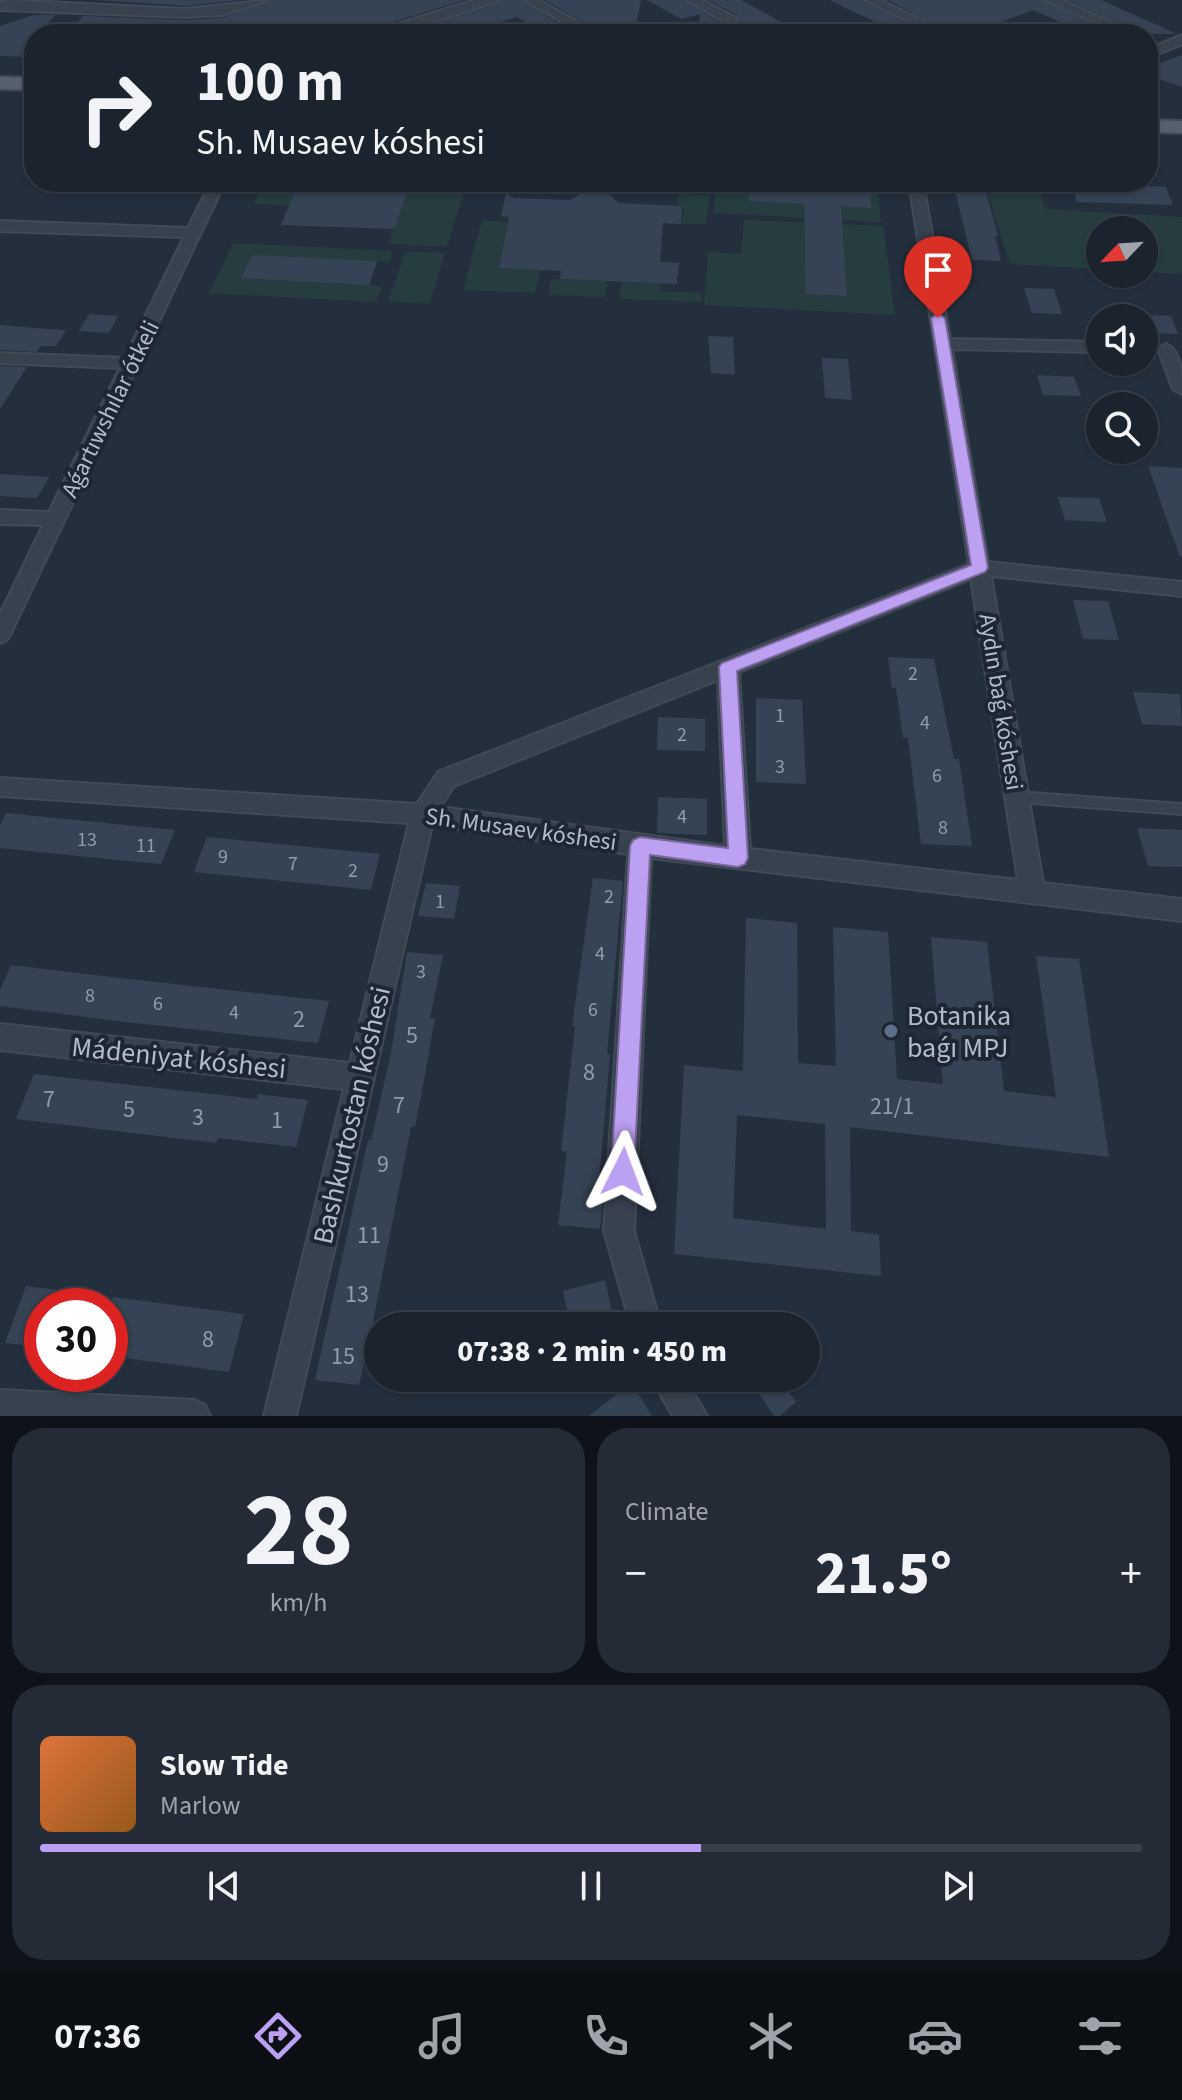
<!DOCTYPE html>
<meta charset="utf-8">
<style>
:root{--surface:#1b232e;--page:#242b36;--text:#f1f3f6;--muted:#a0a4aa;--line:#39404a;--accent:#bca0f2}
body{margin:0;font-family:"Source Sans 3",sans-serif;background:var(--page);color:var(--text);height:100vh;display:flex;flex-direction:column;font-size:30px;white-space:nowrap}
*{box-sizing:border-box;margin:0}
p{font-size:26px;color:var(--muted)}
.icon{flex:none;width:44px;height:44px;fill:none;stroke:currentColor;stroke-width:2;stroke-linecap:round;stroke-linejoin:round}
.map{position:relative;height:1416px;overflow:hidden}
.details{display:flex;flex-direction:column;gap:12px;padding:12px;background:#0f1319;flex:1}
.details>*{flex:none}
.top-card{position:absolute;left:24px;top:24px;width:1134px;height:168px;border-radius:32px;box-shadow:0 2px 6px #0004,0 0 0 2px var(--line);background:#1b232e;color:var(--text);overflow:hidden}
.needle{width:52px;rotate:245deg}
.buttons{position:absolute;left:1086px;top:216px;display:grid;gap:16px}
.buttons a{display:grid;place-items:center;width:72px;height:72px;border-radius:50%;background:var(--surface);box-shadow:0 2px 6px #0004,0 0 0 2px var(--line);font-size:40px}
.speed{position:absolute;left:24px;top:1288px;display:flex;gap:16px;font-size:40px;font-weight:700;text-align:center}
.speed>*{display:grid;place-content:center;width:104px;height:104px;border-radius:50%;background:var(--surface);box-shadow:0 2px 6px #0004,0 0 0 2px var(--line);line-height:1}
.speed .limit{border:12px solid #d22;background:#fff;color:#111}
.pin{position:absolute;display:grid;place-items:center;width:68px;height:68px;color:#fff;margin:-82px -34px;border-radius:50% 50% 50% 0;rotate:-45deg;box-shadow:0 0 8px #0007}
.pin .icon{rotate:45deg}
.me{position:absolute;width:88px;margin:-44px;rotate:3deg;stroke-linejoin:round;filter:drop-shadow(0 0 6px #0008)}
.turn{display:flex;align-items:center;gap:28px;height:168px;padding:0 40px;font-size:36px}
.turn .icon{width:104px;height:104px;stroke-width:2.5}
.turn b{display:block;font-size:56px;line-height:68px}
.big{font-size:60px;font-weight:800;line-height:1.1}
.details .widget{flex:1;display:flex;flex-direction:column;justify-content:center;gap:12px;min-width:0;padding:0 28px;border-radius:32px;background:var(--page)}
.details .dial{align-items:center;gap:0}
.dial b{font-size:104px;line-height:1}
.song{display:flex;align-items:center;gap:24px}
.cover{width:96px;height:96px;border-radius:12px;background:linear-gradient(135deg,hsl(20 70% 55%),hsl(30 70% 35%))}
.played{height:8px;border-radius:4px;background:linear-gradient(90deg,var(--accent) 60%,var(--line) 60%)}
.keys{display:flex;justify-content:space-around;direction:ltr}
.heat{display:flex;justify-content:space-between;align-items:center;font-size:44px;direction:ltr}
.details .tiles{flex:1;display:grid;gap:12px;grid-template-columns:1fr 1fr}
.widget:last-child{grid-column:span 2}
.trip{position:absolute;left:364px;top:1312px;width:456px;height:80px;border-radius:40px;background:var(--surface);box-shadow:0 2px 6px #0004,0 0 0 2px var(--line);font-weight:800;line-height:80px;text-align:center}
.dock{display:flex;height:128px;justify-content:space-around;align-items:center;background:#0b0e12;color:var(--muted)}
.dock .icon{width:56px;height:56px}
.dock .current{color:var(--accent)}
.dock b{font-size:36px;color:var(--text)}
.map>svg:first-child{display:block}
.green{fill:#263c3f}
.building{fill:#364354;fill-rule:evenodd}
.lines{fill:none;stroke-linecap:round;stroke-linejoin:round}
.service-casing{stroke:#414a57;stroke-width:4}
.minor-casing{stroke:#414a57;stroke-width:4}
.tertiary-casing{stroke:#414a57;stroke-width:4}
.primary-casing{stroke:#414a57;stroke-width:4}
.service{fill:#38414e;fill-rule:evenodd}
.minor{fill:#38414e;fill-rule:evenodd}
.tertiary{fill:#38414e;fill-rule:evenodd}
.primary{fill:#56606e;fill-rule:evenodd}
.route{fill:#bca0f2;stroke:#7a689d;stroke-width:2}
.service-dot{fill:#5c6f8a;stroke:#1d2633;stroke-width:3}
.labels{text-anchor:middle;stroke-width:8;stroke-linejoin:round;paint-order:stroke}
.number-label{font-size:20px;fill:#929caa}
.street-label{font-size:24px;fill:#b4bcc9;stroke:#1d2633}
.near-number-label{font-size:24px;fill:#929caa}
.near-poi-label{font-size:28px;fill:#b4bcc9;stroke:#1d2633;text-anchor:start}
.near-street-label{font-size:28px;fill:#b4bcc9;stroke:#1d2633}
</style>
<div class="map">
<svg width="1182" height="1416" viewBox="0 0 1182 1416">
<rect width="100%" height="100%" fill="#242f3e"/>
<g class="green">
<polygon points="266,182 467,182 447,247 388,244 401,211 254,204"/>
<polygon points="623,182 705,182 712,192 622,188"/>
<polygon points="715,182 877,182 881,222 714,213"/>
<polygon points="984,182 1038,182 1045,209 1182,217 1182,274 1144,272 1144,230 1100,230 1100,269 1010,264"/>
<polygon points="678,194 710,195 706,224 681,224 685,209 677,204"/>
<polygon points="482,220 508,222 499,268 541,270 535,293 463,290"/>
<polygon points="744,220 883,226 895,315 704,305 708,252 741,254"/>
<polygon points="233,243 392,251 389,262 377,261 369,284 382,287 376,302 209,293"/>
<polygon points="406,251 445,253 430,304 388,301"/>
<polygon points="551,279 607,281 605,297 548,295"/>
<polygon points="621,282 661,283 661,291 701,293 701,302 620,299"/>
</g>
<g class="building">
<polygon points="96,0 241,0 186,6"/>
<polygon points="272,0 465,0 373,28 369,34 251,34 249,22 205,34 194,34 186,27 77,23 83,16 186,20 222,18"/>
<polygon points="502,0 521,0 575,34 543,34 517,17 461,34 406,34"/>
<polygon points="545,0 641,0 636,25 584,23"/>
<polygon points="647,0 684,0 723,25 722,30 718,30 718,34 698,34 700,14 681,19"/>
<polygon points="708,0 741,0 803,34 740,32 737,15"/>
<polygon points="829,0 863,0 925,34 901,34"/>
<polygon points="888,0 1043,0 1113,34 1087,34 1033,10 969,34 951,34"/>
<polygon points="1069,0 1101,0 1177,34 1139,34"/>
<polygon points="33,15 55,15 39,34 34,34 34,57 0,56 0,26"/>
<polygon points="1182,55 1182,87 1162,80 1148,86 1148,68"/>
<polygon points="299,182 410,182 395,229 281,225"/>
<polygon points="749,182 870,182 871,208 841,206 847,296 806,294 804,204 748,201"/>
<polygon points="953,182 981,182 985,188 998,236 995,236 1001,261 972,260"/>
<polygon points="1071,182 1166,187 1173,205 1077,202"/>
<polygon points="595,192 610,195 618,203 682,206 681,224 663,223 660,262 679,263 677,284 560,279 561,271 499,268 509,217 501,216 506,193 514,198 569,200 580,194"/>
<polygon points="252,255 273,256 377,261 369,285 241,278"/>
<polygon points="1024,288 1054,289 1062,314 1032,313"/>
<polygon points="89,314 118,316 109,333 79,331"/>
<polygon points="1144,315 1171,316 1178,334 1144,333"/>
<polygon points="0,325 35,328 66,330 56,346 41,346 37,352 0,350"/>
<polygon points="708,336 733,337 735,375 711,373"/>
<polygon points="822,358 848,359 852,400 825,398"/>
<polygon points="0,366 27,367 0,409"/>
<polygon points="1037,375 1074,377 1081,396 1043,395"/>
<polygon points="1148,466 1182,468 1182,556 1180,557"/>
<polygon points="0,474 49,477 37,498 0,496"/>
<polygon points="1058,497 1099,498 1107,522 1065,520"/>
<polygon points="1073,600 1108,601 1119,640 1083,639"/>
<polygon points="888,657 934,659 954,759 959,759 972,846 921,844 908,738 903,737 896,688 892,688"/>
<polygon points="1133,692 1180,694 1182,726 1142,724"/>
<polygon points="756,698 802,700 806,784 756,782"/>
<polygon points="658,717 705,719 705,751 657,750"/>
<polygon points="658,797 707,799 707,835 657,833"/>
<polygon points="6,813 116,824 175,830 161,864 117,860 0,848 0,825"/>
<polygon points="1137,828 1182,830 1182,867 1148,866"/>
<polygon points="207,837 320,848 380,854 371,890 194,872"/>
<polygon points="593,878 623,881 607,1054 610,1054 599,1183 604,1184 600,1229 558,1225 567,1152 561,1151 575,1026 572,1026"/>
<polygon points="426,883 460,886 454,919 418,916"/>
<path d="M746 918 797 923 798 1063 836 1066 833 927 888 932 897 1079 943 1084 931 937 987 942 1004 1091 1056 1097 1036 956 1079 959 1109 1157 850 1127 851 1231 879 1235 881 1276 674 1254 684 1065 743 1071ZM737 1115 825 1124 826 1229 733 1218Z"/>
<polygon points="407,952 443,955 430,1018 435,1018 423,1086 415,1127 411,1127 373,1322 359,1385 315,1380 368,1140 371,1140 391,1053"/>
<polygon points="11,965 120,978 329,1001 318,1043 126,1022 0,1006 0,990"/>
<polygon points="34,1074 257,1099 258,1094 308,1100 296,1147 218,1138 216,1143 16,1119"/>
<polygon points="605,1280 615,1326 570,1326 563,1291"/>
<polygon points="26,1286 99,1295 98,1306 42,1306 42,1347 5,1343"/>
<polygon points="113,1297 244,1314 229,1372 110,1356 110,1307"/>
<polygon points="761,1378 778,1378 796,1402 780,1416 774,1416 753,1385"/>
<polygon points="631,1383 652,1416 589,1416"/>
</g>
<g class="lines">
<defs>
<polygon id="service" points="1017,792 1182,804 1182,814 1017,802 1013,800 1011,797 1013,794"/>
<g id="minor">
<polygon points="8,0 186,9 269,0 222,15 186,17 0,10 0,2"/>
<polygon points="524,0 539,0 598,34 583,34"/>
<polygon points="687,0 702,0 736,18 737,34 725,34 726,23"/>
<polygon points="866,0 881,0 948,34 932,34"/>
<polygon points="1046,0 1062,0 1136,34 1120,34"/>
<polygon points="1182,35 1182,44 1148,58 1148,49"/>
<polygon points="211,182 225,182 10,635 7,640 0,643 0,614 43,525 0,524 0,510 49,512 120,368 0,363 0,353 125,358 184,237 0,231 0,221 188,228"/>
<path d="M909 182H923L950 339 1100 342V352L952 349 988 562 1182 582V596L991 576 1043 883 1182 899V921L651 858 634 1231 661 1326H631L604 1231 628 854 432 825 296 1416H264L344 1089 0 1050V1024L350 1063 409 823 0 796V778L417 804 438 772 969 564ZM971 579 1018 880 750 849 739 672ZM718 680 725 846 440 807 454 786Z"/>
<path d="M1166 344C1182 350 1182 378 1182 394L1173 389 1158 349Z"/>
<polygon points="651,1378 685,1378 707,1416 673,1416"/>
<polygon points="0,1390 194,1400 205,1405 210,1416 0,1416"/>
</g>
<polygon id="tertiary" points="475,0 499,0 396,34 372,34 374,31"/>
<g id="primary">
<polygon points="0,77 34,78 34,90 0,89"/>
<polygon points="1148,120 1182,121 1182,133 1148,132"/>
</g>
</defs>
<use href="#service" class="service-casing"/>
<use href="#minor" class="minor-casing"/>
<use href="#tertiary" class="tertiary-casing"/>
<use href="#primary" class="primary-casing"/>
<use href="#service" class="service"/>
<use href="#minor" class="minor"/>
<use href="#tertiary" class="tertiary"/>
<use href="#primary" class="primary"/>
</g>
<polygon class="route" points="938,314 945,318 988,568 985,572 737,671 748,858 745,864 738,867 650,855 634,1172 631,1180 623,1184 614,1180 611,1172 630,846 633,840 640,837 728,848 719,667 722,663 971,565 931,318"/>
<circle class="service-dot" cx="891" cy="1031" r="8"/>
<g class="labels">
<g class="number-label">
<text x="913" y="680">2</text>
<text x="780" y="722">1</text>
<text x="925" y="729">4</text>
<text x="682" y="741">2</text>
<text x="780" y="773">3</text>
<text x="937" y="782">6</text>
<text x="682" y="823">4</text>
<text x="943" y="834">8</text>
<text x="87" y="846">13</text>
<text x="146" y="852">11</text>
<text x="223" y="863">9</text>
<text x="293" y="870">7</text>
<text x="353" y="877">2</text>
<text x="609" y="903">2</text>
<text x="440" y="908">1</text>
<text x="600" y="960">4</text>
<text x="421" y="978">3</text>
<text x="90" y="1002">8</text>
<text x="158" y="1010">6</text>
<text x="593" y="1016">6</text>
<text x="234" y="1019">4</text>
</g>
<g class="street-label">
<text transform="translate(110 409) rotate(-64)" y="8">Aǵartıwshılar ótkeli</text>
<text transform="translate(1001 702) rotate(81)" y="8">Aydın baǵ kóshesi</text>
<text transform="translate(521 829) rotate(8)" y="8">Sh. Musaev kóshesi</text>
</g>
<g class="near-number-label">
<text x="299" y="1027">2</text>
<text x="412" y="1043">5</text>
<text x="589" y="1080">8</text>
<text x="49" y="1107">7</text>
<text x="399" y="1113">7</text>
<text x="892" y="1114">21/1</text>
<text x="129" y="1117">5</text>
<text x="198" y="1125">3</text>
<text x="277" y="1128">1</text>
<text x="383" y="1172">9</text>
<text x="369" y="1243">11</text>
<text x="357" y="1302">13</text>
<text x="208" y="1347">8</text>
<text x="343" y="1364">15</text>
</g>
<g class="near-poi-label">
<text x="907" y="1025">Botanika<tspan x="907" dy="32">baǵı MPJ</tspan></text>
</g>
<g class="near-street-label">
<text transform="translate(179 1057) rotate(6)" y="10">Mádeniyat kóshesi</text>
<text transform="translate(351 1115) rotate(-77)" y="10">Bashkurtostan kóshesi</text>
</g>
</g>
</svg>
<div class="buttons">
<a><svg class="needle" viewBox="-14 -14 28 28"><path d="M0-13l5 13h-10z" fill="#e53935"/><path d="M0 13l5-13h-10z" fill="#a0a4aa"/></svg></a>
<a><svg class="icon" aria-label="sound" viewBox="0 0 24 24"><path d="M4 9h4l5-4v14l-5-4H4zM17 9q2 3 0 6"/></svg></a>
<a><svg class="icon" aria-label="search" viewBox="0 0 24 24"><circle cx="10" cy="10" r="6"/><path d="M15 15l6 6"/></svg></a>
</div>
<div class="speed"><div class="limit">30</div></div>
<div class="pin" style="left:938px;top:318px;background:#d93025"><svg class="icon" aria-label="arrive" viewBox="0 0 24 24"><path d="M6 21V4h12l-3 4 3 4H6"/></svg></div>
<svg class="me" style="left:623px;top:1172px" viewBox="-20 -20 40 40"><path d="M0-17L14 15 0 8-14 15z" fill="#bca0f2" stroke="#fff" stroke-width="4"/></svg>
<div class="trip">07:38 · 2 min · 450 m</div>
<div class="top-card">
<div class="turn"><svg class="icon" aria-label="right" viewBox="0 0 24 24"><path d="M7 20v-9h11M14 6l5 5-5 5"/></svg><div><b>100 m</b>Sh. Musaev kóshesi</div></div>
</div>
</div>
<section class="details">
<div class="tiles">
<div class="widget dial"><b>28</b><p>km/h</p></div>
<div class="widget"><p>Climate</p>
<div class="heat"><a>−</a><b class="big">21.5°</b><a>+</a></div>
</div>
<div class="widget">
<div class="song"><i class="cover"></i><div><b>Slow Tide</b><p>Marlow</p></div></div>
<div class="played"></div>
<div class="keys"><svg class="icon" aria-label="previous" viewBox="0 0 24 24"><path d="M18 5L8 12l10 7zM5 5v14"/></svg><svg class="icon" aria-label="pause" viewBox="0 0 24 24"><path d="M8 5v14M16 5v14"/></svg><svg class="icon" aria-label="next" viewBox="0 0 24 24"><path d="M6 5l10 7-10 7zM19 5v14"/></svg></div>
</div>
</div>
</section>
<nav class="dock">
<b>07:36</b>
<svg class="icon current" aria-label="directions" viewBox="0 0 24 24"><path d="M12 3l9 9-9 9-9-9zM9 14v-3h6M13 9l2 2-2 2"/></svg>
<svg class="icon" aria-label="music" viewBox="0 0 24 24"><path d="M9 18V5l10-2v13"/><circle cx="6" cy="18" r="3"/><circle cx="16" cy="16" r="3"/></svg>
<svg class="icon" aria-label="phone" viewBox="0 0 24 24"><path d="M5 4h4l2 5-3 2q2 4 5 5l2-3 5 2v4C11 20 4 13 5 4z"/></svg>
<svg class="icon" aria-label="climate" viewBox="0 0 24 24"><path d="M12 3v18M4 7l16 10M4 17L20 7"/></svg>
<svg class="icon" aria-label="car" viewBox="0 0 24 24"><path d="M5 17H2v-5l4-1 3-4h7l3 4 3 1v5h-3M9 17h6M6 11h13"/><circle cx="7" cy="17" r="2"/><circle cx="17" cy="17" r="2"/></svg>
<svg class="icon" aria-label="filters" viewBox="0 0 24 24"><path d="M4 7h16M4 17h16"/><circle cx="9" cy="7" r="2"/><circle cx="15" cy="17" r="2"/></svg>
</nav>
